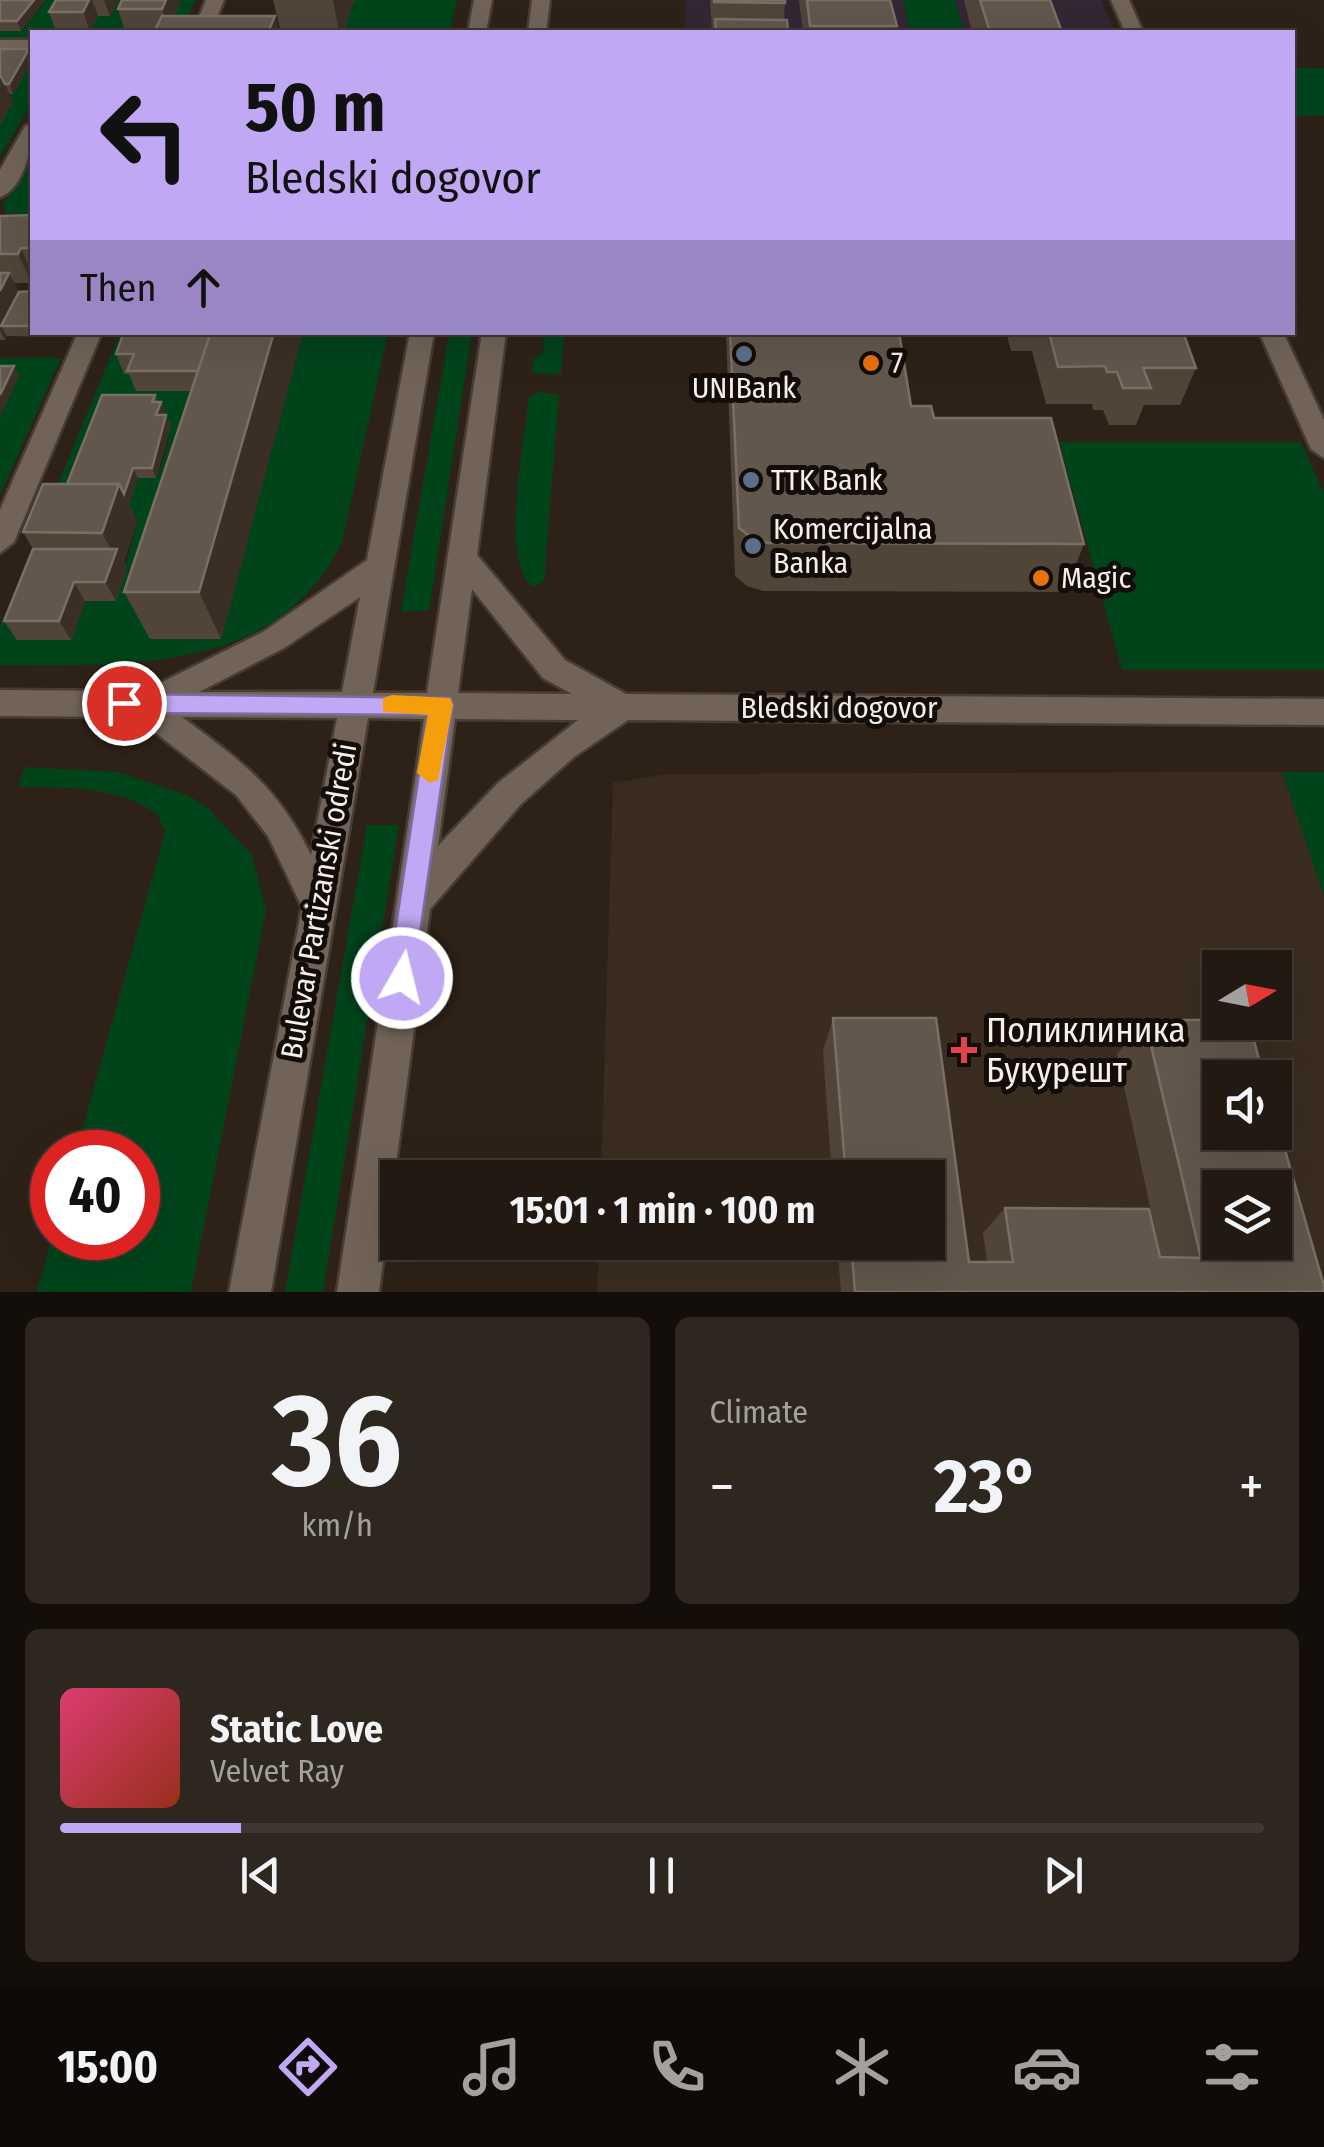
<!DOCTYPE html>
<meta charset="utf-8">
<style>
:root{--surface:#221a12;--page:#2e2720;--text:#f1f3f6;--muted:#a2a19f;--line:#3f3832;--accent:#c0a8f4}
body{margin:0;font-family:"Fira Sans Condensed",sans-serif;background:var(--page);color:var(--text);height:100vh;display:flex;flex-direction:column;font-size:38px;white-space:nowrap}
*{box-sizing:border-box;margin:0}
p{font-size:32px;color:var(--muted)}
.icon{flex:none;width:55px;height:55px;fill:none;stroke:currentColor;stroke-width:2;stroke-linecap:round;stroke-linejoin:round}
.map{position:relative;height:1292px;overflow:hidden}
.panel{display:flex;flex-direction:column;gap:25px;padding:25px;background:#130e0a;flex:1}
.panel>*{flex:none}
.hud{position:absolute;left:30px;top:30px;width:1265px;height:305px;border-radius:0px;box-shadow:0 10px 40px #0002,0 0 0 2px var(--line);background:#c0a8f4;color:#111;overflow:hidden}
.needle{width:65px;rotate:80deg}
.buttons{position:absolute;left:1202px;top:950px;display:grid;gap:20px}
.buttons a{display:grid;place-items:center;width:90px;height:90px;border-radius:0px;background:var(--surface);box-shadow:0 10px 40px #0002,0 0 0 2px var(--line);font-size:50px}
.speed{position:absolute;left:30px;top:1130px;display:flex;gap:20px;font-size:50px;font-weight:700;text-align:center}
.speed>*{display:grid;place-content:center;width:130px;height:130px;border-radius:50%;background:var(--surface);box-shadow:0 10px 40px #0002,0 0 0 2px var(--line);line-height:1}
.speed .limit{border:15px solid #d22;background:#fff;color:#111}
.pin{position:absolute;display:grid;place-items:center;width:85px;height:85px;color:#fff;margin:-42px;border:5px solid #fff;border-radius:50%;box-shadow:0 2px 10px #0007}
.me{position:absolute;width:110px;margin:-55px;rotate:8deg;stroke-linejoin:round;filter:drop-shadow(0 0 8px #0008)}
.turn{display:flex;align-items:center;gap:35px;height:210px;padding:0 50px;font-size:45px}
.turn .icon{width:130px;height:130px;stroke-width:2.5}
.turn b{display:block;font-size:70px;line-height:85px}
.then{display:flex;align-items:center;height:95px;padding:0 50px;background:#0003;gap:20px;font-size:38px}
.big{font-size:75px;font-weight:700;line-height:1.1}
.panel .tile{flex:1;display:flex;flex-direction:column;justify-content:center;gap:15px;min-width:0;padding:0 35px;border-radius:15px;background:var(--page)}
.panel .dial{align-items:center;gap:0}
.dial b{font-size:130px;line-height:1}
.song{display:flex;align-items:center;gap:30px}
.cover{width:120px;height:120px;border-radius:15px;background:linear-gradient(135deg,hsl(340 70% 55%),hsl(10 70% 35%))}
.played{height:10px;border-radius:5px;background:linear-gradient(90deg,var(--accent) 15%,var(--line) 15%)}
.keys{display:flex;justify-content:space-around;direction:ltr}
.heat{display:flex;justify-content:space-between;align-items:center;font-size:55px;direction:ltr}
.panel .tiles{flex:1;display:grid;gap:25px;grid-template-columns:1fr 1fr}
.tile:last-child{grid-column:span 2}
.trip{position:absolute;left:380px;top:1160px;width:565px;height:100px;border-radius:0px;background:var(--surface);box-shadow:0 10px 40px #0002,0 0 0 2px var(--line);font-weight:700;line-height:100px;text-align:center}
.menu{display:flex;height:160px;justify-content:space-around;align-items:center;background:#0e0a07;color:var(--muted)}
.menu .icon{width:70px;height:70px}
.menu .current{color:var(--accent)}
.menu b{font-size:45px;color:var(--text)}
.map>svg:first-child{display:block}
.commercial{fill:#332735}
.medical{fill:#3a2d20;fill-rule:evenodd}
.green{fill:#01441a;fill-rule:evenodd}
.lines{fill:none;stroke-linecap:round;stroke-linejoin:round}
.street-casing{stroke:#483d35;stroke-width:5}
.secondary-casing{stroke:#483d35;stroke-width:5}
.street{fill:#716357;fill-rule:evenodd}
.secondary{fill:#716357;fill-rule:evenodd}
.wall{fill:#51453a;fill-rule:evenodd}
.shaded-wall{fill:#3b2f25}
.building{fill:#62574d;stroke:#7a6f65;stroke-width:2.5;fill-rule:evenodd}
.route{fill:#c0a8f4;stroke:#7d6d9f;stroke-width:2.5}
.slow{fill:#f59e0b}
.service-dot{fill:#5c6f8a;stroke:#120d08;stroke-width:4}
.food-dot{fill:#e8710a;stroke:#120d08;stroke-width:4}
.health-dot{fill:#e0444e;stroke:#120d08;stroke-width:4}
.labels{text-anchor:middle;stroke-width:10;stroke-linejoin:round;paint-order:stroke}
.poi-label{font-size:30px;fill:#f7eee7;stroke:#120d08;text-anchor:start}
.street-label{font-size:30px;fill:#f7eee7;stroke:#120d08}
.near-poi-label{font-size:35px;fill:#f7eee7;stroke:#120d08;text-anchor:start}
</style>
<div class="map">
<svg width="1324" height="1292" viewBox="0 0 1324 1292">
<rect width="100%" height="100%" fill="#2e2218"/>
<polygon class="commercial" points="685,0 1101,0 1114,32 685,32"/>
<path class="medical" d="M1282 772 1324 896V1292H597L599 1243 928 1242V1178L601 1177 613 783 667 774ZM1220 968H1275V1022H1220ZM1220 1078H1275V1132H1220ZM1220 1188H1275V1242H1220Z"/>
<g class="green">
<polygon points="46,0 74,0 89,31 98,16 110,16 119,0 196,0 179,32 32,32 32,39 0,39 0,31 22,31"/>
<polygon points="354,0 457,0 450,32 344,32"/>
<polygon points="903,0 955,0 964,32 910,32"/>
<polygon points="32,61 32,102 0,157 0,125 12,103 9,94"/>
<rect x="1293" y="68" width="31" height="48"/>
<polygon points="32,151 32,215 7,213 3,206"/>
<path d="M120 333H245L221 639 303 333H388L342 542C279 675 124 665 0 665V626ZM159 405C178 430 166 451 156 478H138L127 507ZM63 521 137 522 116 601H85L71 640Z"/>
<polygon points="449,333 472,333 429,610 401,612"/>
<polygon points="544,333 564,333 561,372 556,375 532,373 533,359 543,353"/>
<polygon points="0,358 61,358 0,495"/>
<path d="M537 392 559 395 544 581 533 587C499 563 525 437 529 398Z"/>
<polygon points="1059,442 1301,442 1324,494 1324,670 1122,670"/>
<path d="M25 767 118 772 190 796 208 808 252 855 266 910 191 1292H37L52 1236 138 1238V1152H76L165 832 157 814C119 786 63 787 18 787Z"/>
<polygon points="1282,772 1324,772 1324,896"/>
<polygon points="367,825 399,825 323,1292 285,1292"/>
</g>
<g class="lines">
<defs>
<g id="street">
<polygon points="206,0 224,0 211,32 193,32"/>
<rect x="0" y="40" width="32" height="12"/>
<path d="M32 124C33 145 24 189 0 197V170L25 126Z"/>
<polygon points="78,332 102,332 14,542 0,553 0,510"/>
</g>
<g id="secondary">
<polygon points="474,0 492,0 486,32 468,32"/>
<polygon points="532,0 550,0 546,32 528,32"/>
<polygon points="1111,0 1129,0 1143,32 1125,32"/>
<path d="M410 332H434L373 693H427L482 332H506L477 555 565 660 626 694 1324 699V725L628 720 574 757 521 804 430 909 379 1292H337L424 719 368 718 271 1292H229L302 907 268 836 236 795 135 717 0 716V690L144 691 263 632 367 560ZM472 589 543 678 572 694 458 693ZM360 597 342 692H199L284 648ZM182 717 337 718 311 855C277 786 242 762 182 717ZM455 719 578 720 498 783 438 846Z"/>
<polygon points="1259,332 1283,332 1324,420 1324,458 1311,449"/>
</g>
</defs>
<use href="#street" class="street-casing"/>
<use href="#secondary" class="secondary-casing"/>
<use href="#street" class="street"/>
<use href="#secondary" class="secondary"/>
</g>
<g class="wall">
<polygon points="0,0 45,0 21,31 0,31"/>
<polygon points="56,0 119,0 110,16 98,16 90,31 56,31 49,12"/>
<polygon points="273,0 354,0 344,32 281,32"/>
<polygon points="710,0 785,0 784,20 788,32 712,32"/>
<polygon points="799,0 890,0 897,26 896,32 803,32"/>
<polygon points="964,0 1050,0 1062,32 972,32"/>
<polygon points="180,3 174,16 275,16 279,32 154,32 156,28 124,28 118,9"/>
<polygon points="0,49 29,49 32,56 32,61 13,94 9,94 13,102 0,125"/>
<polygon points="32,215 32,283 14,283 19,292 32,291 32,332 64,332 62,337 7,336 5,340 0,340 0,216"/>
<polygon points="303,332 221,639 150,639 124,592 192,391 136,391 129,374 124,374 116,354"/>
<polygon points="726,332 899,332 911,406 934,418 1084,544 1065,592 763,591 747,586 735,576"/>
<polygon points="1006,332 1183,332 1196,368 1180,405 1144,405 1136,425 1109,425 1103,410 1093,410 1092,404 1046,404 1032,351 1011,351"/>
<polygon points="155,395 158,402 161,402 165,412 164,415 166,415 171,425 156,478 138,478 129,504 137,521 124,561 127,568 116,601 85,601 71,640 17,640 4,621 33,549 23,532 67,484"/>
<path d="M833 1018H936L969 1262H987L983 1233 1005 1208 1149 1209 1160 1257H1161L1117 1054 1145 1020H1220V1022H1249L1264 1078H1220V1132H1275V1115L1324 1286V1292H841L837 1242H928V1178H832L823 1051ZM1220 1188H1275V1242H1220Z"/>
</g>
<g class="shaded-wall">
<polygon points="34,0 45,0 21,31 17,21"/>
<polygon points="89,0 92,0 98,16 90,31 83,12"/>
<polygon points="104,0 119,0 110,16"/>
<polygon points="166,0 179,0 180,3 168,28 162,9"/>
<polygon points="333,0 354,0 344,32 339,32"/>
<polygon points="275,16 279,32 268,32"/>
<polygon points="29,49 32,61 13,94 9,84"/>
<polygon points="1,75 13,102 0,125 0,76"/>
<polygon points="21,248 32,273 32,283 18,254"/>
<polygon points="9,273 24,302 1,326 7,336 5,340 0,331 0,291"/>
<polygon points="274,332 303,332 221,639 199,592"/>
<polygon points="14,366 19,376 0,417 0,395"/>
<polygon points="161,402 165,412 160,425 156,415"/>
<polygon points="166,415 171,425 156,478 152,468"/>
<polygon points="133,468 138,478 129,504 137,521 124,561 127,568 116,601 105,582 115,557 102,533 119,484"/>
<polygon points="74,582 85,601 71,640 59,621"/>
</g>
<g class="building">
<polygon points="0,0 34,0 17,21 0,21"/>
<polygon points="56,0 89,0 83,12 49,12"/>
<polygon points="122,0 166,0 162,9 118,9"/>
<polygon points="714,0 785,0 785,3 714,2"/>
<polygon points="807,0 890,0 897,26 810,26"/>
<polygon points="980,0 1050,0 1062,32 990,32"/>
<polygon points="162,16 275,16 268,32 154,32"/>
<polygon points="715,19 787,20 788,32 716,32"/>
<polygon points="0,49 29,49 9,84 5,84 0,75"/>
<polygon points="32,215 32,248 21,248 18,254 0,254 0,216"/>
<polygon points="0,273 9,273 0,291"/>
<polygon points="32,291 32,326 1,326 19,292"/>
<polygon points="124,332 211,332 198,371 127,371 134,354 116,354"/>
<polygon points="211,332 274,332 199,592 124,592"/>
<polygon points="730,332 899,332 911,406 931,406 934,418 1051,418 1084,544 768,543 752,538 739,528"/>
<polygon points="1049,332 1183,332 1196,368 1143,368 1151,388 1123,388 1117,372 1107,372 1105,366 1058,367"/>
<polygon points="0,366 14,366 0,395"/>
<polygon points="102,395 155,395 152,402 161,402 156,415 166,415 152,468 133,468 124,494 119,484 67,484"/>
<polygon points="43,484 119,484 102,533 23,532"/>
<polygon points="33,549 117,549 105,582 74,582 59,621 4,621"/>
<path d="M833 1018H936L969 1262H1013L1005 1208 1149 1209 1160 1257 1201 1258 1145 1020H1220V1022H1249L1264 1078H1220V1132H1275V1115L1324 1286V1292H855L851 1242H928V1178H846ZM1220 1188H1275V1242H1220Z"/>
</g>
<polygon class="route" points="124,694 450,698 453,705 412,988 402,991 392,988 388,978 428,715 124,713 112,703"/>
<polygon class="slow" points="392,695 450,698 453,705 438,780 430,783 417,773 428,715 383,712 383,698"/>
<g class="service-dot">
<circle cx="744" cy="354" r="10"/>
<circle cx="751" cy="480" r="10"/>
<circle cx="753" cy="546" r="10"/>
</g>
<g class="food-dot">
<circle cx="871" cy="363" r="10"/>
<circle cx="1041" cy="578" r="10"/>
</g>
<path class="health-dot" d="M959 1035h10v10h10v10h-10v10h-10v-10h-10v-10h10z"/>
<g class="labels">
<g class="poi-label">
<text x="891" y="373">7</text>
<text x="744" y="398" text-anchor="middle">UNIBank</text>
<text x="771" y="490">TTK Bank</text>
<text x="773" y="539">Komercijalna<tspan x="773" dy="34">Banka</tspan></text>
<text x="1061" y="588">Magic</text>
</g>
<g class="street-label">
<text x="839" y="718">Bledski dogovor</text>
<text transform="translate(319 901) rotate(-80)" y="10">Bulevar Partizanski odredi</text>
</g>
<g class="near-poi-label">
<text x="986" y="1042">Поликлиника<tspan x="986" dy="40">Букурешт</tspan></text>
</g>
</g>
</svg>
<div class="buttons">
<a><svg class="needle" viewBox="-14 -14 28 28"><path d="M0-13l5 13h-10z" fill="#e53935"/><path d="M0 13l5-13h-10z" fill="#a2a19f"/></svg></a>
<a><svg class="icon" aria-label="sound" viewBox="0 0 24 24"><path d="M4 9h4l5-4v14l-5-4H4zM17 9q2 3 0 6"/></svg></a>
<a><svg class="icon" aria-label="layers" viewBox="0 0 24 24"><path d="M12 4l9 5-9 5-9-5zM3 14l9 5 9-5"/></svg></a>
</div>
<div class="speed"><div class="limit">40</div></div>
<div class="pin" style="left:124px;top:703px;background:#d93025"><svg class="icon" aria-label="arrive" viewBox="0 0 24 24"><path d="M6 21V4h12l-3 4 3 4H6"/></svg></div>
<svg class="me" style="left:402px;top:978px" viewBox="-20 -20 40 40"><circle r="17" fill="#c0a8f4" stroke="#fff" stroke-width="3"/><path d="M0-11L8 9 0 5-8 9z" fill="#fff"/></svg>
<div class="trip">15:01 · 1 min · 100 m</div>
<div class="hud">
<div class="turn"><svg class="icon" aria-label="left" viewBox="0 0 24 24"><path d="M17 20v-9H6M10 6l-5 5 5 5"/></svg><div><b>50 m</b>Bledski dogovor</div></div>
<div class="then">Then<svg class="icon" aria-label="ahead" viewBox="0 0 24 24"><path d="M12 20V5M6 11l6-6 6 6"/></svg></div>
</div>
</div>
<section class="panel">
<div class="tiles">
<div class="tile dial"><b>36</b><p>km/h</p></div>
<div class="tile"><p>Climate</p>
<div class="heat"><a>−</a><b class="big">23°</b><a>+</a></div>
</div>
<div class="tile">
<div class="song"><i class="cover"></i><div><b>Static Love</b><p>Velvet Ray</p></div></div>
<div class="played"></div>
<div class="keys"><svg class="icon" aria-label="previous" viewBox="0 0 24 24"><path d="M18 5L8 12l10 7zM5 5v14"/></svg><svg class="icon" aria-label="pause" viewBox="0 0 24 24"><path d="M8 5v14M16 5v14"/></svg><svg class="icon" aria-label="next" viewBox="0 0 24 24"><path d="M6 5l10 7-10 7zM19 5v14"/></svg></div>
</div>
</div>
</section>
<nav class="menu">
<b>15:00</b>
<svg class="icon current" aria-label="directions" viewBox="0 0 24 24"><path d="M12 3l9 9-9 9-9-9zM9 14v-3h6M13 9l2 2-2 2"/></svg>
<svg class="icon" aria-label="music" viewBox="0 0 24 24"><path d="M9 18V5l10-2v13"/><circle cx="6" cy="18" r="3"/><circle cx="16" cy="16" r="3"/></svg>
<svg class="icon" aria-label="phone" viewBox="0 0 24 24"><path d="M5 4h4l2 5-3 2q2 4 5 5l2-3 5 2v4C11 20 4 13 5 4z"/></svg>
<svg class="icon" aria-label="climate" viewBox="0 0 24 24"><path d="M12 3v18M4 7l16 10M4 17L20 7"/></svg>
<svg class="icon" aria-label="car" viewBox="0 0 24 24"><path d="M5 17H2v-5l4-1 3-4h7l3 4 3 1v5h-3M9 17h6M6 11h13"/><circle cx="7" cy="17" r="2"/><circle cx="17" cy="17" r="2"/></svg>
<svg class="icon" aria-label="filters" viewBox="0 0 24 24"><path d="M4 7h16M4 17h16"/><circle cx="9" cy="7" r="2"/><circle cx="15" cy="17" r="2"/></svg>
</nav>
